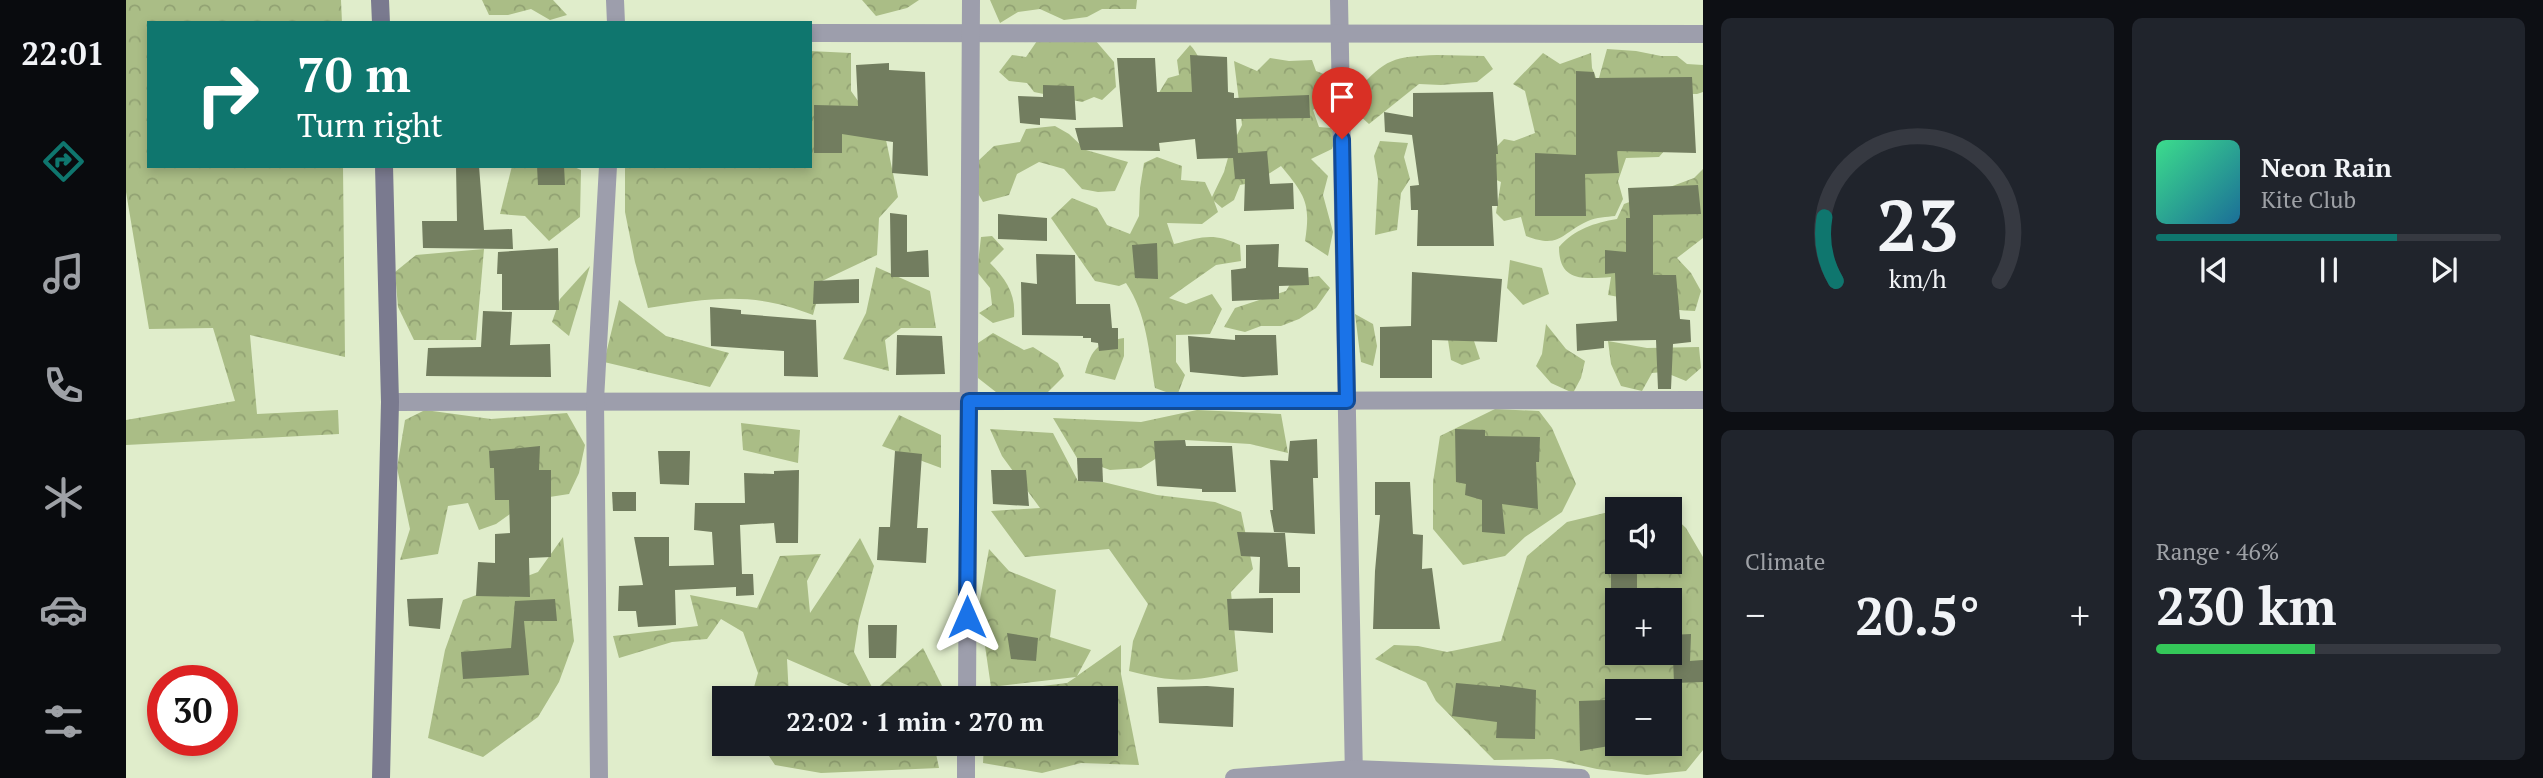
<!DOCTYPE html>
<meta charset="utf-8">
<style>
:root{--surface:#171b24;--page:#20242c;--text:#f1f3f6;--muted:#9ea1a6;--line:#363941;--accent:#0f766e}
body{margin:0;font-family:"PT Serif",serif;background:var(--page);color:var(--text);height:100vh;display:flex;flex-direction:column;font-size:26px;white-space:nowrap}
*{box-sizing:border-box;margin:0}
p{font-size:23px;color:var(--muted)}
.icon{flex:none;width:38px;height:38px;fill:none;stroke:currentColor;stroke-width:2;stroke-linecap:round;stroke-linejoin:round}
.map{position:relative;flex:1;overflow:hidden}
.details{display:flex;flex-direction:column;gap:18px;padding:18px;background:#0d0f14;width:840px}
.details>*{flex:none}
.hud{position:absolute;left:21px;top:21px;width:665px;height:147px;border-radius:0px;box-shadow:0 4px 10px #0003;background:#0f766e;color:#fff;overflow:hidden}
.buttons{position:absolute;left:1479px;top:497px;display:grid;gap:14px}
.buttons a{display:grid;place-items:center;width:77px;height:77px;border-radius:0px;background:var(--surface);box-shadow:0 4px 10px #0003;font-size:35px}
.speed{position:absolute;left:21px;top:665px;display:flex;gap:14px;font-size:35px;font-weight:700;text-align:center}
.speed>*{display:grid;place-content:center;width:91px;height:91px;border-radius:50%;background:var(--surface);box-shadow:0 4px 10px #0003;line-height:1}
.speed .limit{border:10px solid #d22;background:#fff;color:#111}
.pin{position:absolute;display:grid;place-items:center;width:60px;height:60px;color:#fff;margin:-72px -30px;border-radius:50% 50% 50% 0;rotate:-45deg;box-shadow:0 0 7px #0007}
.pin .icon{rotate:45deg}
.me{position:absolute;width:77px;margin:-38px;rotate:0deg;stroke-linejoin:round;filter:drop-shadow(0 0 5px #0008)}
.turn{display:flex;align-items:center;gap:24px;height:147px;padding:0 35px;font-size:32px}
.turn .icon{width:91px;height:91px;stroke-width:2.5}
.turn b{display:block;font-size:49px;line-height:60px}
.big{font-size:52px;font-weight:700;line-height:1.1}
.details .card{flex:1;display:flex;flex-direction:column;justify-content:center;gap:10px;min-width:0;padding:0 24px;border-radius:10px;background:var(--page)}
.details .dial{align-items:center;gap:0}
.dial svg{height:182px;overflow:visible;fill:none;stroke:var(--line);stroke-width:7;stroke-linecap:round;text-anchor:middle}
.dial text{fill:var(--text);stroke:none}
.song{display:flex;align-items:center;gap:21px}
.cover{width:84px;height:84px;border-radius:10px;background:linear-gradient(135deg,hsl(150 70% 55%),hsl(200 70% 35%))}
.played{height:7px;border-radius:4px;background:linear-gradient(90deg,var(--accent) 70%,var(--line) 70%)}
.keys{display:flex;justify-content:space-around;direction:ltr}
.heat{display:flex;justify-content:space-between;align-items:center;font-size:38px;direction:ltr}
.charge{height:10px;border-radius:5px;background:linear-gradient(90deg,#34c759 46%,var(--line) 0)}
.details .tiles{flex:1;display:grid;gap:18px;grid-template-columns:repeat(2,1fr)}
.trip{position:absolute;left:586px;top:686px;width:406px;height:70px;border-radius:0px;background:var(--surface);box-shadow:0 4px 10px #0003;font-weight:700;line-height:70px;text-align:center}
main{display:flex;flex:1;min-height:0}
.menu{display:flex;flex-direction:column;width:126px;justify-content:space-around;align-items:center;background:#090b0e;color:var(--muted)}
.menu .icon{width:49px;height:49px}
.menu .current{color:var(--accent)}
.menu b{font-size:32px;color:var(--text)}
.map>svg:first-child{display:block}
.forest{fill:url(#forest-crowns);fill-rule:evenodd}
.building{fill:#727d5f}
.lines{fill:none;stroke-linecap:round;stroke-linejoin:round}
.street{stroke:#9d9eac;stroke-width:18}
.secondary{stroke:#7a7a8f;stroke-width:18}
.route-casing{stroke:#114b97;stroke-width:18}
.route{stroke:#1a73e8;stroke-width:12}
</style>
<main>
<nav class="menu">
<b>22:01</b>
<svg class="icon current" aria-label="directions" viewBox="0 0 24 24"><path d="M12 3l9 9-9 9-9-9zM9 14v-3h6M13 9l2 2-2 2"/></svg>
<svg class="icon" aria-label="music" viewBox="0 0 24 24"><path d="M9 18V5l10-2v13"/><circle cx="6" cy="18" r="3"/><circle cx="16" cy="16" r="3"/></svg>
<svg class="icon" aria-label="phone" viewBox="0 0 24 24"><path d="M5 4h4l2 5-3 2q2 4 5 5l2-3 5 2v4C11 20 4 13 5 4z"/></svg>
<svg class="icon" aria-label="climate" viewBox="0 0 24 24"><path d="M12 3v18M4 7l16 10M4 17L20 7"/></svg>
<svg class="icon" aria-label="car" viewBox="0 0 24 24"><path d="M5 17H2v-5l4-1 3-4h7l3 4 3 1v5h-3M9 17h6M6 11h13"/><circle cx="7" cy="17" r="2"/><circle cx="17" cy="17" r="2"/></svg>
<svg class="icon" aria-label="filters" viewBox="0 0 24 24"><path d="M4 7h16M4 17h16"/><circle cx="9" cy="7" r="2"/><circle cx="15" cy="17" r="2"/></svg>
</nav>
<div class="map">
<svg width="1577" height="778" viewBox="0 0 1577 778">
<defs>
<pattern id="forest-crowns" width="20" height="18" patternUnits="userSpaceOnUse" patternTransform="scale(1.75)"><rect width="20" height="18" fill="#aabd86"/><path d="M2 6a3 3 0 1 1 6 0M12 15a3 3 0 1 1 6 0" fill="none" stroke="#92a273"/></pattern>
</defs>
<rect width="100%" height="100%" fill="#e0edcb"/>
<g class="forest">
<polygon points="0,0 215,0 216,23 23,23 23,166 217,166 219,357 124,335 131,414 212,410 213,434 0,445 0,420 109,401 87,328 23,329 0,192"/>
<polygon points="356,0 427,0 441,15 424,20 405,9 382,15 363,15"/>
<polygon points="736,0 793,0 781,8 750,16"/>
<polygon points="864,0 1011,0 1010,9 976,9 961,17 938,20 914,9 892,12 874,23"/>
<polygon points="969,40 988,62 990,87 976,100 968,97 956,102 908,92 901,83 883,81 873,72 886,55 900,57 911,41"/>
<path d="M1064 45C1080 61 1077 86 1074 107L1031 96 1042 78 1053 75 1051 60Z"/>
<polygon points="1481,49 1510,51 1535,56 1551,56 1561,64 1577,65 1577,92 1571,94 1479,93 1473,78"/>
<path d="M684 51 725 53V91L760 140 772 197 753 218 751 255 696 281 687 315C627 291 584 298 522 308L509 262 499 212V166H684Z"/>
<path d="M1417 53 1434 64 1465 53 1466 68 1478 97 1545 143 1533 157 1500 158 1492 181 1497 199 1489 216C1481 217 1470 217 1462 221 1434 234 1434 249 1400 236L1395 217 1378 221 1370 213 1375 182 1348 170 1378 139 1388 141 1409 133 1399 91 1387 84Z"/>
<path d="M1311 55 1358 56 1367 69 1351 82 1315 85 1293 84 1243 124 1233 115 1231 91C1260 58 1267 57 1311 55Z"/>
<path d="M1144 58 1163 61 1186 60 1190 71 1203 76 1202 100 1187 110 1193 127 1205 128 1210 137 1206 149 1185 159 1202 176 1197 195 1207 232 1202 256 1179 241C1185 203 1179 195 1155 166L1130 182 1114 185 1108 200 1096 208 1088 201 1092 212 1076 224 1041 223 1048 244C1076 237 1087 232 1114 245L1115 261 1090 265 1043 298 1060 304 1086 294 1096 309 1084 334 1050 335V362L1059 375 1051 396 1029 388C1023 353 1021 314 1000 283L993 286 969 281 925 218 946 198 971 208 981 225 1004 234 1013 216 1014 188 1018 163 1031 157 1056 166 1055 180 1079 182 1086 197 1098 172 1105 147 1116 125 1108 61 1131 71Z"/>
<polygon points="929,126 943,134 960,150 1002,162 989,191 972,192 956,189 938,169 913,162 891,174 883,195 857,202 849,188 851,162 868,146 894,142 900,129"/>
<polygon points="1254,141 1282,143 1278,157 1284,179 1275,193 1271,230 1249,235 1252,179 1248,156"/>
<polygon points="386,166 446,166 455,170 454,217 423,241 399,216 374,214"/>
<path d="M1577 169V238L1551 258 1565 273 1575 291 1569 311C1540 311 1511 300 1482 295L1485 277C1457 279 1433 282 1433 247 1449 229 1468 223 1491 219L1498 204 1568 178Z"/>
<path d="M866 236 878 249 864 263C880 279 890 294 888 317L867 323 853 313 866 305 864 288 851 272 855 237Z"/>
<polygon points="358,249 350,340 288,340 272,307 269,272 290,255"/>
<polygon points="1384,260 1416,268 1423,294 1397,305 1381,288"/>
<polygon points="464,266 443,336 426,322 434,299"/>
<polygon points="750,267 804,291 810,328 775,328 759,340 763,371 717,359 740,313"/>
<polygon points="1193,276 1204,288 1190,308 1173,319 1155,326 1135,326 1119,332 1098,327 1109,308 1160,291 1167,279"/>
<polygon points="493,300 540,336 603,353 584,387 478,362"/>
<polygon points="1229,314 1247,324 1251,346 1247,366 1235,362"/>
<polygon points="1420,324 1440,349 1459,361 1455,378 1447,393 1425,383 1410,366 1416,354"/>
<polygon points="867,333 898,350 907,347 932,363 938,376 919,395 875,396 852,378 852,343"/>
<polygon points="1346,335 1354,359 1336,365 1325,360 1322,340"/>
<path d="M998 338V356L989 380 959 373C966 348 972 342 998 338Z"/>
<polygon points="1482,341 1521,348 1573,347 1575,368 1560,381 1538,372 1526,373 1516,391 1495,386 1485,364"/>
<polygon points="1369,409 1413,411 1426,428 1450,484 1436,512 1399,537 1379,556 1337,565 1307,529 1307,482 1314,436"/>
<polygon points="299,410 365,419 441,413 459,445 453,473 443,494 404,500 370,524 353,530 342,503 322,506 312,554 274,560 284,529 271,468 279,420"/>
<polygon points="1071,410 1155,414 1162,453 1124,444 1059,440 1015,468 984,470 951,458 927,418 1015,422"/>
<polygon points="773,415 815,435 815,468 756,446"/>
<polygon points="615,423 674,430 672,463 617,450"/>
<path d="M864 429 927 433 952 481 977 482 1031 495 1089 502 1115 512 1127 569 1105 592 1112 671C1067 682 1048 683 1003 671L1007 641 1022 604 983 549 899 557 865 511 914 508 876 456Z"/>
<path d="M1491 510V562H1544V513L1560 528 1577 557V750L1560 771 1521 775 1471 769 1426 759 1368 760 1310 701 1300 682 1249 659 1268 645 1292 646 1321 652 1375 641 1401 556 1441 522ZM1491 600H1544V653H1491ZM1491 691H1544V744H1491Z"/>
<polygon points="437,537 448,641 433,682 412,717 357,757 302,738 319,650 337,600 412,572"/>
<polygon points="734,538 748,566 733,620 728,652 748,691 797,648 822,698 751,698 661,659 663,698 625,698 632,673 617,632 595,619 581,639 546,642 493,658 487,636 572,626 564,595 631,608 654,556 695,554 681,581 684,613"/>
<polygon points="863,549 883,571 930,590 924,637 965,650 951,676 995,645 995,674 1013,765 955,763 916,773 857,763 858,744 980,744 980,698 859,698 859,693 941,683 950,677 865,687 853,605"/>
<polygon points="635,744 667,744 668,751 808,744 813,768 695,773 649,765"/>
</g>
<g class="building">
<polygon points="1064,55 1101,57 1102,92 1108,93 1108,98 1183,95 1184,118 1110,119 1112,153 1141,151 1144,184 1167,183 1168,209 1118,211 1119,179 1109,179 1107,158 1071,159 1069,139 1033,143 1034,151 955,150 949,128 997,127 991,58 1029,58 1031,92 1066,92"/>
<polygon points="763,63 763,70 799,72 802,176 766,173 767,142 716,134 716,153 688,153 688,105 732,106 730,65"/>
<polygon points="1450,71 1468,72 1469,78 1566,77 1570,153 1491,151 1493,173 1459,174 1460,216 1409,216 1409,153 1450,155"/>
<polygon points="917,85 948,86 950,120 914,118 914,125 894,123 892,96 917,97"/>
<polygon points="1367,92 1372,154 1370,154 1372,206 1366,206 1368,246 1291,246 1292,210 1285,210 1284,186 1293,185 1286,135 1259,132 1258,112 1287,117 1287,93"/>
<polygon points="330,166 353,166 358,230 386,229 387,249 297,248 296,221 331,221"/>
<polygon points="411,166 438,166 439,185 412,185"/>
<polygon points="1572,185 1575,214 1527,215 1527,275 1550,275 1554,319 1564,320 1565,342 1547,344 1545,389 1532,389 1530,340 1478,341 1478,348 1451,351 1450,324 1491,321 1489,273 1479,274 1479,250 1500,252 1500,218 1504,218 1502,188"/>
<polygon points="764,213 781,215 781,252 802,250 803,277 765,277"/>
<polygon points="872,214 921,218 921,241 872,239"/>
<polygon points="1031,243 1032,279 1009,278 1006,245"/>
<polygon points="1153,244 1152,267 1182,268 1183,285 1153,286 1153,299 1106,301 1105,270 1120,268 1120,245"/>
<polygon points="432,248 433,310 376,310 376,274 371,274 372,252"/>
<polygon points="910,254 949,255 950,304 984,304 986,328 992,328 992,349 973,351 972,343 965,342 965,338 957,338 957,336 896,335 895,282 911,284"/>
<polygon points="1286,272 1376,279 1371,342 1306,340 1306,378 1254,378 1254,327 1285,326"/>
<polygon points="733,279 733,303 687,304 688,281"/>
<polygon points="584,307 615,310 615,314 690,320 692,377 658,376 658,351 585,346"/>
<polygon points="357,311 386,312 384,345 424,344 425,377 300,376 302,348 355,347"/>
<polygon points="771,335 816,336 819,374 770,375"/>
<polygon points="1109,335 1150,335 1152,375 1117,377 1064,372 1062,336 1109,340"/>
<polygon points="1329,429 1359,430 1359,436 1414,437 1413,462 1410,462 1412,509 1376,504 1379,534 1356,532 1356,500 1339,495 1340,484 1330,482"/>
<polygon points="1191,439 1192,478 1187,478 1189,534 1148,532 1144,510 1147,510 1144,460 1162,461 1164,441"/>
<polygon points="1059,440 1060,446 1106,446 1110,492 1076,492 1076,489 1031,486 1028,441"/>
<polygon points="414,446 413,470 425,470 425,557 403,558 404,597 350,596 352,562 369,563 369,534 384,533 383,500 369,500 368,468 364,468 363,451"/>
<polygon points="532,451 564,451 563,485 534,484"/>
<polygon points="769,451 796,454 791,528 802,528 800,563 751,560 753,527 764,527"/>
<polygon points="951,458 976,458 977,482 952,481"/>
<polygon points="673,470 672,543 650,543 648,523 614,525 616,574 627,574 628,595 610,596 610,587 549,590 550,625 512,627 510,611 492,611 493,586 517,585 508,537 543,537 543,566 588,565 586,532 568,530 569,503 619,503 618,473 648,474 648,471"/>
<polygon points="865,470 900,470 903,506 867,504"/>
<polygon points="1249,482 1284,482 1287,534 1297,535 1296,569 1306,568 1314,629 1247,629 1249,571 1254,515 1249,515"/>
<polygon points="486,492 510,492 510,511 487,511"/>
<polygon points="1111,532 1159,533 1162,567 1174,567 1174,593 1133,593 1134,557 1115,556"/>
<polygon points="1511,570 1511,591 1485,592 1485,571"/>
<polygon points="317,598 314,629 283,626 281,599"/>
<polygon points="1147,598 1147,633 1103,630 1101,599"/>
<polygon points="429,599 431,621 398,621 403,675 337,679 335,652 385,648 389,601"/>
<polygon points="742,625 771,625 770,658 743,658"/>
<polygon points="881,633 912,638 910,661 885,659"/>
<polygon points="1565,634 1564,661 1577,660 1577,682 1548,683 1547,657 1544,657 1544,635"/>
<polygon points="1330,683 1374,687 1374,685 1410,690 1409,739 1370,738 1371,722 1326,716"/>
<polygon points="1081,686 1108,688 1107,727 1033,723 1031,687"/>
<polygon points="1480,700 1483,746 1454,751 1453,701"/>
</g>
<g class="lines">
<g class="street">
<polyline points="489,0 490,23"/>
<polyline points="1213,0 1228,778"/>
<polyline points="684,33 1577,34"/>
<polyline points="264,402 1577,400"/>
<polyline points="841,698 845,0"/>
<polyline points="473,778 469,400 482,166"/>
<polyline points="840,778 840,744"/>
<polyline points="1108,778 1228,769 1455,778"/>
</g>
<g class="secondary">
<polyline points="254,0 255,23"/>
<polyline points="255,778 264,402 258,166"/>
</g>
</g>
<g class="lines">
<defs>
<polyline id="route" points="841,617 843,401 1221,401 1216,139"/>
</defs>
<use href="#route" class="route-casing"/>
<use href="#route" class="route"/>
</g>
</svg>
<div class="buttons">
<a><svg class="icon" aria-label="sound" viewBox="0 0 24 24"><path d="M4 9h4l5-4v14l-5-4H4zM17 9q2 3 0 6"/></svg></a>
<a>+</a>
<a>−</a>
</div>
<div class="speed"><div class="limit">30</div></div>
<div class="pin" style="left:1216px;top:139px;background:#d93025"><svg class="icon" aria-label="arrive" viewBox="0 0 24 24"><path d="M6 21V4h12l-3 4 3 4H6"/></svg></div>
<svg class="me" style="left:841px;top:617px" viewBox="-20 -20 40 40"><path d="M0-17L14 15 0 8-14 15z" fill="#1a73e8" stroke="#fff" stroke-width="4"/></svg>
<div class="trip">22:02 · 1 min · 270 m</div>
<div class="hud">
<div class="turn"><svg class="icon" aria-label="right" viewBox="0 0 24 24"><path d="M7 20v-9h11M14 6l5 5-5 5"/></svg><div><b>70 m</b>Turn right</div></div>
</div>
</div>
<section class="details">
<div class="tiles">
<div class="card dial"><svg viewBox="0 0 100 80">
<path d="M14 69A42 42 0 1 1 86 69"/>
<path d="M14 69A42 42 0 0 1 9 41" stroke="#0f766e"/>
<text x="50" y="56" font-size="32" font-weight="700">23</text>
<text x="50" y="72" font-size="11">km/h</text>
</svg></div>
<div class="card">
<div class="song"><i class="cover"></i><div><b>Neon Rain</b><p>Kite Club</p></div></div>
<div class="played"></div>
<div class="keys"><svg class="icon" aria-label="previous" viewBox="0 0 24 24"><path d="M18 5L8 12l10 7zM5 5v14"/></svg><svg class="icon" aria-label="pause" viewBox="0 0 24 24"><path d="M8 5v14M16 5v14"/></svg><svg class="icon" aria-label="next" viewBox="0 0 24 24"><path d="M6 5l10 7-10 7zM19 5v14"/></svg></div>
</div>
<div class="card"><p>Climate</p>
<div class="heat"><a>−</a><b class="big">20.5°</b><a>+</a></div>
</div>
<div class="card"><p>Range · 46%</p><b class="big">230 km</b><div class="charge"></div></div>
</div>
</section>
</main>
